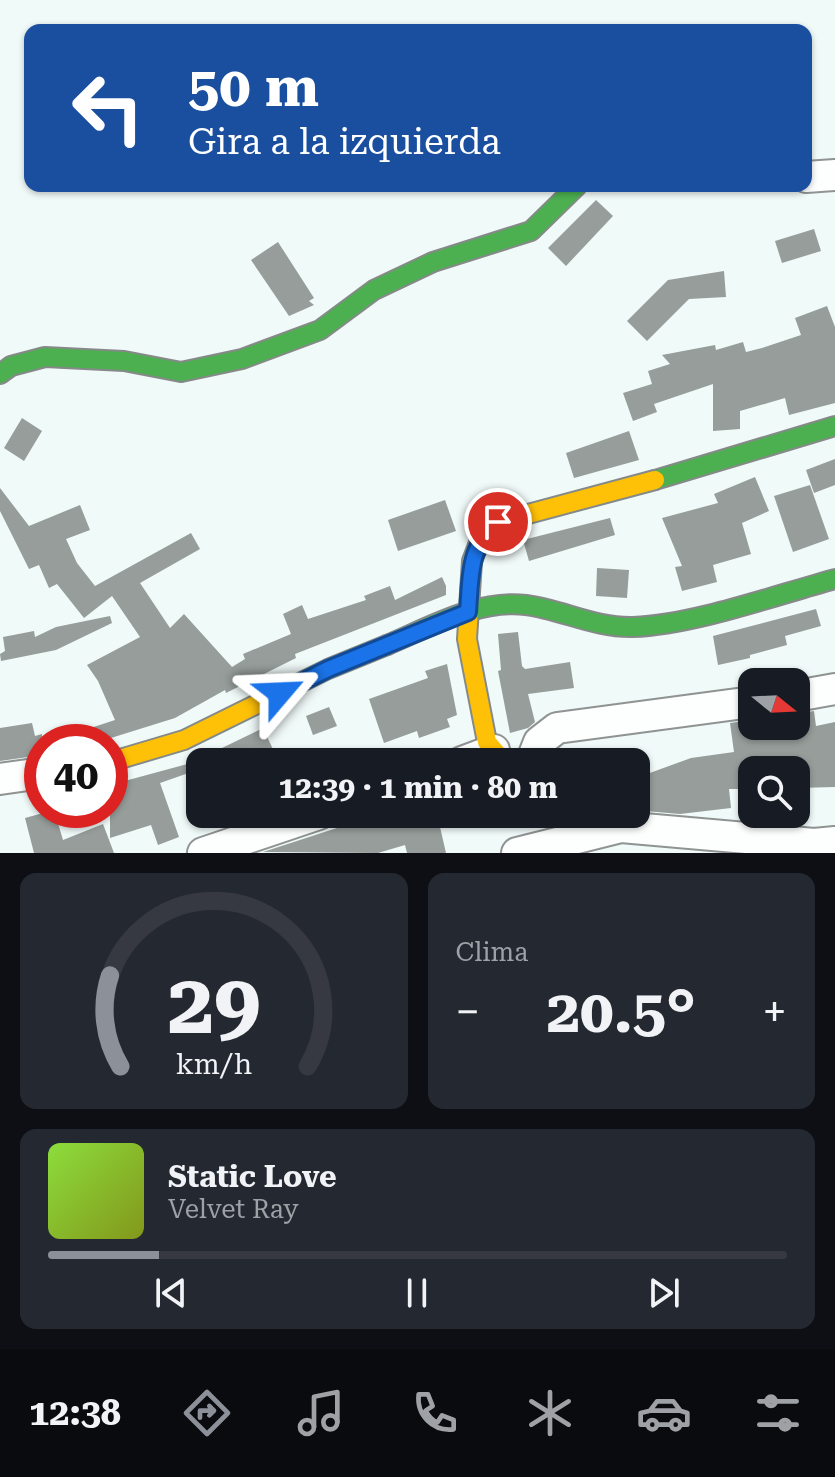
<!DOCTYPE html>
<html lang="es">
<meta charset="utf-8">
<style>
:root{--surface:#171b24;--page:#242831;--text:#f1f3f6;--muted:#9ea1a6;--line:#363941;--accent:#8c9099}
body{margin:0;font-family:"Roboto Serif",serif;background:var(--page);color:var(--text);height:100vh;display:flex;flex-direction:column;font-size:30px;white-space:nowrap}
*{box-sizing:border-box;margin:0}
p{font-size:26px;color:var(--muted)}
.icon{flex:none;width:44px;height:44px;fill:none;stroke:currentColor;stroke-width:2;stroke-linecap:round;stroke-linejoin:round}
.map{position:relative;height:853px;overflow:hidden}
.drawer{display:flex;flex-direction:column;gap:20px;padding:20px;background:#0d0f14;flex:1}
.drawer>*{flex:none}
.guide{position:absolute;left:24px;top:24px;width:788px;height:168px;border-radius:16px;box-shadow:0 2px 6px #0004;background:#1a4fa0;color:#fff;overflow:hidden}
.needle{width:52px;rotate:108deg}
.tools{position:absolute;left:738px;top:668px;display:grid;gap:16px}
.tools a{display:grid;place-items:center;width:72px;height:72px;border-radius:16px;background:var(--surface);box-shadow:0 2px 6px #0004;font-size:40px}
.speed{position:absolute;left:24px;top:724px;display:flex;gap:16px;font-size:40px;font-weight:700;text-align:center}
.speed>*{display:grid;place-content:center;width:104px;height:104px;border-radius:50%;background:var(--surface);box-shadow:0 2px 6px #0004;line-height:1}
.speed .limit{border:12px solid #d22;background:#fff;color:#111}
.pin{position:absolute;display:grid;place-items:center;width:68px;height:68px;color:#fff;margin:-34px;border:4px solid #fff;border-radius:50%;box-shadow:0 2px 8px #0007}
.me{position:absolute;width:88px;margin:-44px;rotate:64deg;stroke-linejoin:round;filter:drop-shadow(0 0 6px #0008)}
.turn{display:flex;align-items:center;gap:28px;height:168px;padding:0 32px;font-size:36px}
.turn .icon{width:104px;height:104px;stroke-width:2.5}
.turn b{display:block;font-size:56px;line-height:68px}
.big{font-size:60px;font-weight:700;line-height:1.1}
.drawer .card{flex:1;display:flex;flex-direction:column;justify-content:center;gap:12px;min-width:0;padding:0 28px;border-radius:16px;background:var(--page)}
.drawer .dial{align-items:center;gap:0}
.dial svg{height:208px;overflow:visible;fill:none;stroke:var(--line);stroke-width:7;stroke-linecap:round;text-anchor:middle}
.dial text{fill:var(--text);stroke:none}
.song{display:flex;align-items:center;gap:24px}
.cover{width:96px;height:96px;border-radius:12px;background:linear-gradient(135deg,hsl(90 70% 55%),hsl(70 70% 35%))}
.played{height:8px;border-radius:4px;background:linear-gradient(90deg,var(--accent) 15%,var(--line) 15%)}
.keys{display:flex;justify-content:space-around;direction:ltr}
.heat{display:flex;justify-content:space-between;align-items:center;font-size:44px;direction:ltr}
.drawer .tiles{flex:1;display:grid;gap:20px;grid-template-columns:1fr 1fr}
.card:last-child{grid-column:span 2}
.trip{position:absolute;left:186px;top:748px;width:464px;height:80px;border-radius:16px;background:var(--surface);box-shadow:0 2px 6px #0004;font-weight:700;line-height:80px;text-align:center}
.menu{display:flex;height:128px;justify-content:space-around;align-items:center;background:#090b0e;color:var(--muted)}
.menu .icon{width:56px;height:56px}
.menu .on{color:var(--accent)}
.menu b{font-size:36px;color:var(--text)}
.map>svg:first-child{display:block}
.building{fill:#969d9a}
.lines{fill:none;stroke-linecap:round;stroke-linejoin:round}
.street-casing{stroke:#8f9392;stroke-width:34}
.fast-casing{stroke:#858a89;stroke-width:22}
.slow-casing{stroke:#858a89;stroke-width:22}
.street{stroke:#fdfefe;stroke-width:30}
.fast{stroke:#4caf50;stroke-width:18}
.slow{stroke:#ffc107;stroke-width:18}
.route-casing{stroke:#114b97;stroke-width:20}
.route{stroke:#1a73e8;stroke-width:14}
</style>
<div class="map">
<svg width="835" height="853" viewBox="0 0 835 853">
<rect width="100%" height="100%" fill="#f0faf8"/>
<g class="building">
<polygon points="596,200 613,216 566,266 548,248"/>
<polygon points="814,229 821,251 782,263 775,241"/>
<polygon points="278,242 314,298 309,301 314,305 289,316 251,260"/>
<polygon points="724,271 726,297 689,299 647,341 627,321 668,280"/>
<polygon points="827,306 835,327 835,403 789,415 785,398 740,411 740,429 713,431 713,384 654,404 657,412 633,421 623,393 652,384 648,371 670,364 662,355 715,345 716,350 743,342 746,352 762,348 801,335 795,318"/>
<polygon points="22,418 42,431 24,461 4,448"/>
<polygon points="629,431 639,460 574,478 566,453"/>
<polygon points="835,459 835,485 814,493 806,470"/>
<polygon points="755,477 769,511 742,523 751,554 713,565 717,582 682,591 675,567 682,566 662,518 718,503 714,494"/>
<polygon points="810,485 829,539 793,552 774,496"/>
<polygon points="0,488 29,526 80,505 90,530 66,539 77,563 95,586 191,533 200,549 140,583 170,628 184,614 232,667 245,659 243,654 291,634 283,614 302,605 308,619 366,600 364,596 390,586 395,600 442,577 446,586 446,595 295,654 296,658 226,693 225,690 175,718 98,742 61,742 60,738 115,720 98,681 87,665 140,637 112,596 84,618 57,584 49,588 39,565 29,569 0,511"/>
<polygon points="445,500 456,531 398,551 388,520"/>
<polygon points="610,518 615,535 529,561 523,540"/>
<polygon points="597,568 629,570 627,598 596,596"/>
<polygon points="816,609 821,626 785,636 787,645 750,655 750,658 718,665 713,636"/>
<polygon points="110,616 112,623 56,650 1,661 0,654 5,651 3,637 34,631 35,637 56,627"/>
<polygon points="518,632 522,666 525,669 570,662 574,688 528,694 535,722 528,728 510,733 498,671 501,670 498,634"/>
<polygon points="447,664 457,715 447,719 450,727 419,738 417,731 384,743 369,699 428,678 425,671"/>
<polygon points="329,707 337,726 313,735 306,716"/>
<polygon points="814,711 816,726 835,722 835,787 796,788 796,770 752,770 752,789 729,789 731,808 680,814 645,811 636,778 691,758 734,752 730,723 752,720 752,726 796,726 796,714"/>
<polygon points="32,723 35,736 42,734 42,755 0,761 0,728"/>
<polygon points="263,728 279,762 200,762 200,769 160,783 179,837 158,845 151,825 110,838 110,785 191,763"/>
<polygon points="54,810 63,840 103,824 114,853 34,853 25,818"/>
<polygon points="380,814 437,814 446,853 407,853 405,845 378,853 263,852"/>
</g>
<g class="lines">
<defs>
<g id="street">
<polyline points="806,177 835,175"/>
<polyline points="796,696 835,689"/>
<polyline points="462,762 494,750"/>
<polyline points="531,762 539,742 557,728 752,702"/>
<polyline points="0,779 42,773"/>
<polyline points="203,853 319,814"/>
<polyline points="517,853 621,827 814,844 835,842"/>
</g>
<g id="fast">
<polyline points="0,374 11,366 45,357 124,361 181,372 242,359 320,330 374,290 433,262 531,231 577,186"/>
<polyline points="655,480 835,426"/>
<path d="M387 645C430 627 478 599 526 605 563 610 595 628 633 627 693 625 776 595 835 579"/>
</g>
<g id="slow">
<polyline points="110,762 184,740 328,669 387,645"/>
<polyline points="504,762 487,742 467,639 472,561 482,535 498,522 655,480"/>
</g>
</defs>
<use href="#street" class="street-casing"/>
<use href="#fast" class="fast-casing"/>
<use href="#slow" class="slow-casing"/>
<use href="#street" class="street"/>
<use href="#fast" class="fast"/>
<use href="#slow" class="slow"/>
</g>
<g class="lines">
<defs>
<path id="route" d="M280 693 328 669 468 612C471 575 468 547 498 522"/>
</defs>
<use href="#route" class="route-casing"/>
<use href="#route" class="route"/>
</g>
</svg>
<div class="tools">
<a><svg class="needle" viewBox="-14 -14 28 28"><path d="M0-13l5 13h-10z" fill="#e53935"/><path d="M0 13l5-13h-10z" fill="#9ea1a6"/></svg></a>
<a><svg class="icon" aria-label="search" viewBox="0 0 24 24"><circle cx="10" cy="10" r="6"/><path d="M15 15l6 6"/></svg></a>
</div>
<div class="speed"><div class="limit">40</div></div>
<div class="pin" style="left:498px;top:522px;background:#d93025"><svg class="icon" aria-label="arrive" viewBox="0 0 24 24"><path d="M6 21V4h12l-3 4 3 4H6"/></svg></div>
<svg class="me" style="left:280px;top:693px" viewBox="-20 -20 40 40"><path d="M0-17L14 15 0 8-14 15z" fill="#1a73e8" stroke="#fff" stroke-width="4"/></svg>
<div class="trip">12:39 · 1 min · 80 m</div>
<div class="guide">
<div class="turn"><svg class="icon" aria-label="left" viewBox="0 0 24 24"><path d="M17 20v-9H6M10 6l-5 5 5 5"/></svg><div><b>50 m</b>Gira a la izquierda</div></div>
</div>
</div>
<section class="drawer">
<div class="tiles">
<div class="card dial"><svg viewBox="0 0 100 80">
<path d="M14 69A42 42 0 1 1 86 69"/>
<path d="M14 69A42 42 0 0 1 10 34" stroke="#8c9099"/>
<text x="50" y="56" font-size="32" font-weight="700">29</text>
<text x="50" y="72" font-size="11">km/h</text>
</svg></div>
<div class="card"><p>Clima</p>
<div class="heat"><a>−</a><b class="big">20.5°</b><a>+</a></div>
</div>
<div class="card">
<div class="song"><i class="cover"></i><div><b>Static Love</b><p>Velvet Ray</p></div></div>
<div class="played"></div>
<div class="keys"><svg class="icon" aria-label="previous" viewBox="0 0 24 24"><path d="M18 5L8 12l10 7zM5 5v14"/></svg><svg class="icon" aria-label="pause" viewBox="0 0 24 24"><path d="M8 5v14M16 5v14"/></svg><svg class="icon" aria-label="next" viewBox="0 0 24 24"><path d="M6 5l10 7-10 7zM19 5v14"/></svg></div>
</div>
</div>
</section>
<nav class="menu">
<b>12:38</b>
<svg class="icon on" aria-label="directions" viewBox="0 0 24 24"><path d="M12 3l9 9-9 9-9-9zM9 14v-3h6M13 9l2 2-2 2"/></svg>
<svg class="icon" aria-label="music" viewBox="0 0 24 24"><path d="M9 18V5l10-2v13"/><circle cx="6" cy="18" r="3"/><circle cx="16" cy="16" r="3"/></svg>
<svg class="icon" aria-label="phone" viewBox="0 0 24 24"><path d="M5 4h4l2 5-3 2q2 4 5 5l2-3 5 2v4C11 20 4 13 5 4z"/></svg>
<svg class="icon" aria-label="climate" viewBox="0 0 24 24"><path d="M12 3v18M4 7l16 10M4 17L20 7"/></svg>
<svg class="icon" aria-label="car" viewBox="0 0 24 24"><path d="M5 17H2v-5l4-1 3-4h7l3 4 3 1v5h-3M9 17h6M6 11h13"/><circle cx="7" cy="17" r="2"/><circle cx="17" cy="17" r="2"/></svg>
<svg class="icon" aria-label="filters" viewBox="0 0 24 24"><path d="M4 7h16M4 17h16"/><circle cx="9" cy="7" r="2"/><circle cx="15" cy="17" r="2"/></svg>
</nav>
